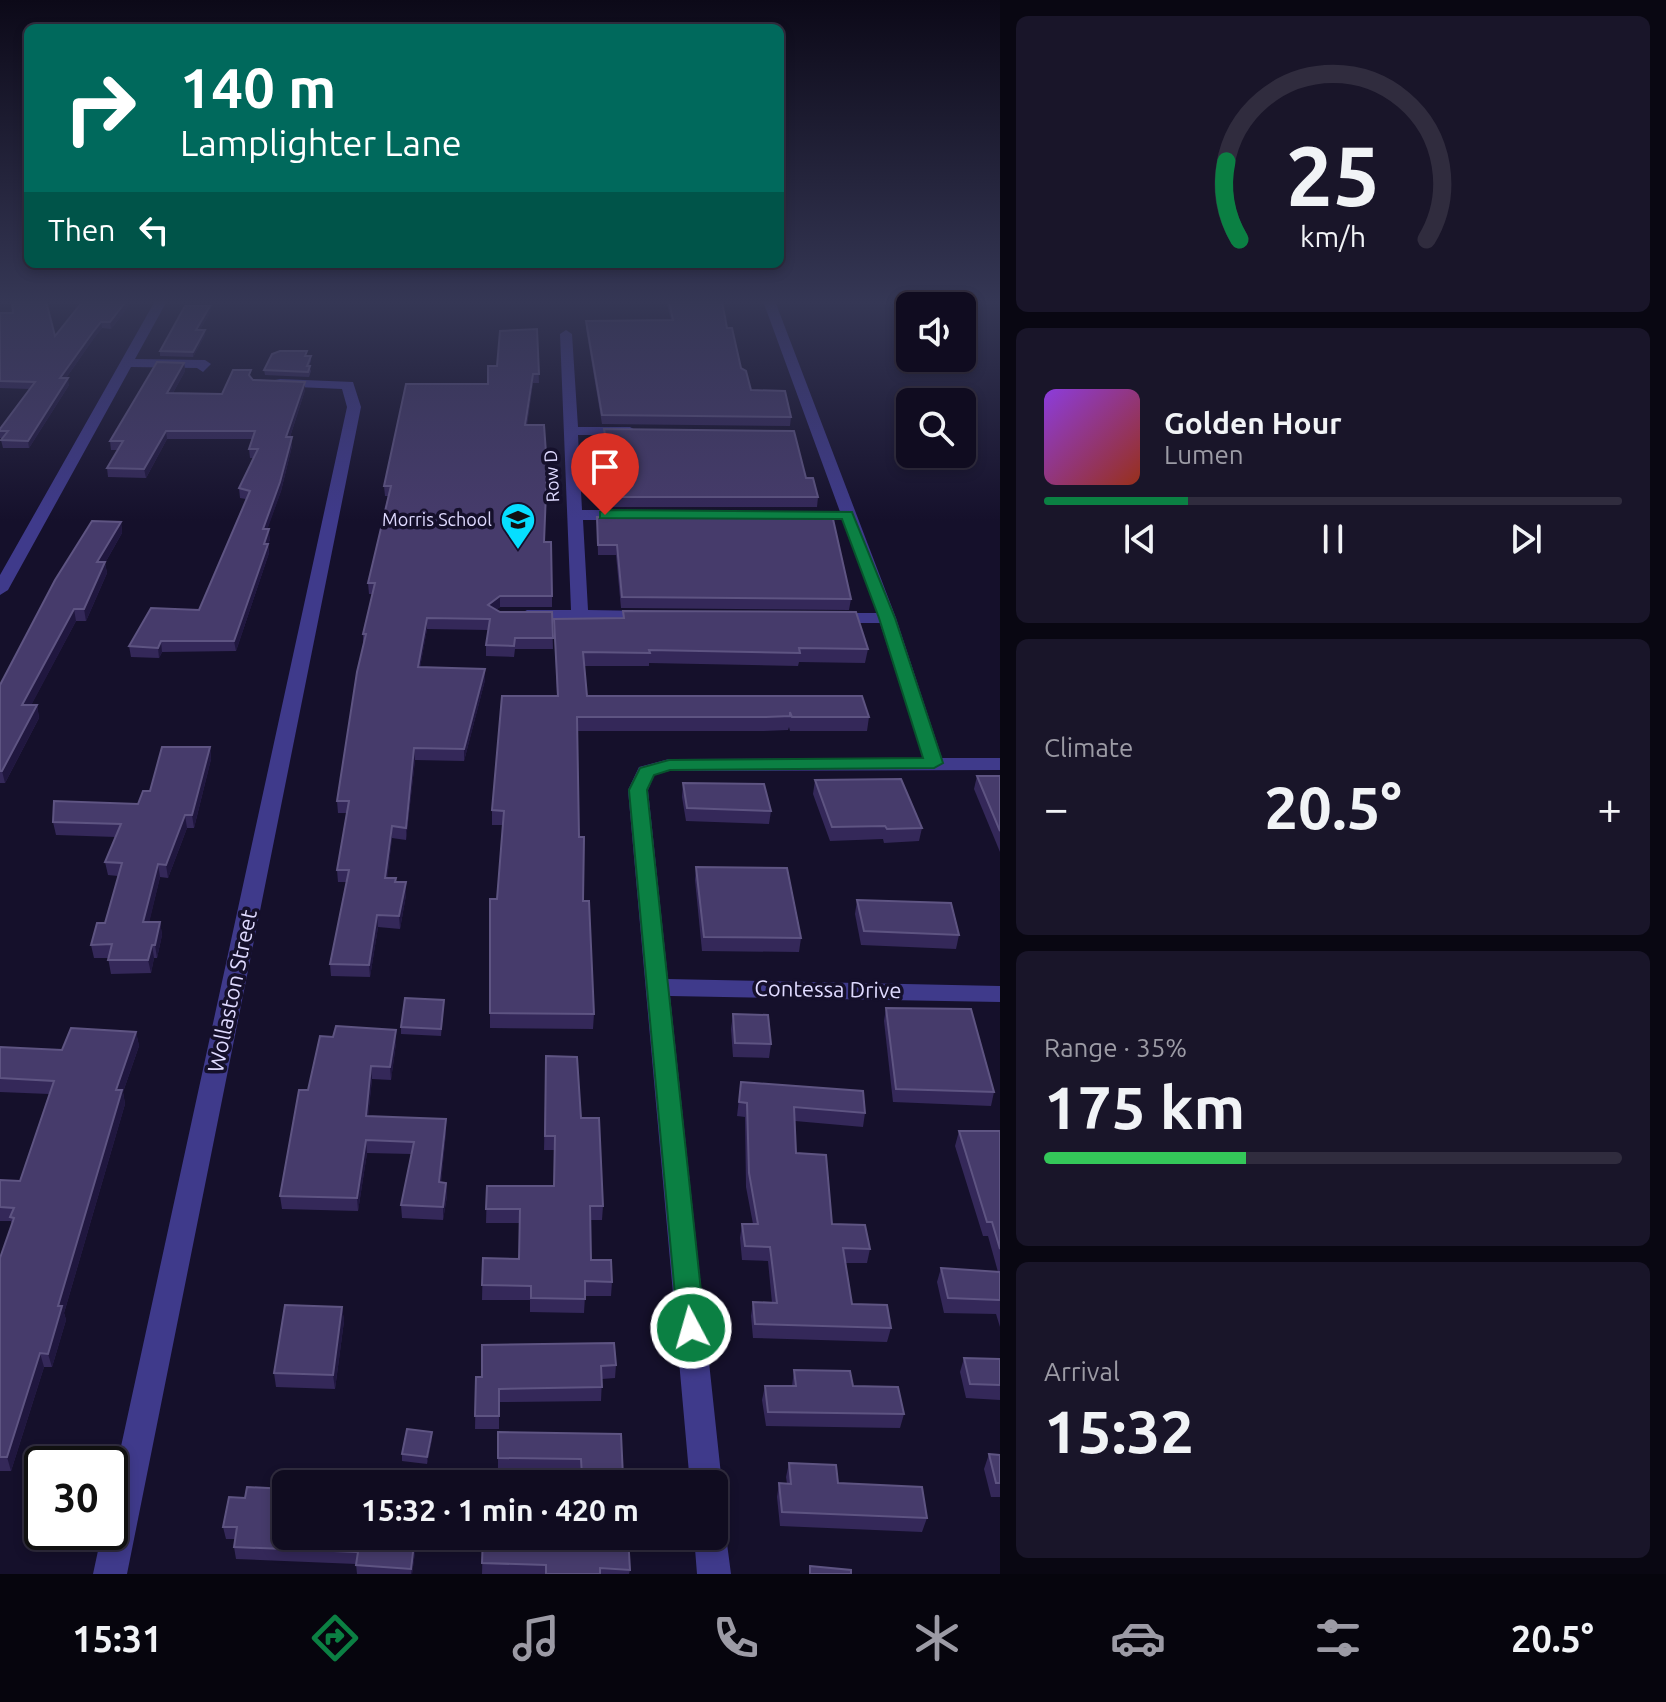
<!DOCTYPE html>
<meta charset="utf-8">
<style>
:root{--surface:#100c20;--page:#191529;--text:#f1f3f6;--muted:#9c9ba5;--line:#302c3e;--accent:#0b8043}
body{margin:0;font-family:Ubuntu,sans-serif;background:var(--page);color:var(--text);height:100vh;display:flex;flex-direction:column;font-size:30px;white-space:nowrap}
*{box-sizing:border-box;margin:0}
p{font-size:26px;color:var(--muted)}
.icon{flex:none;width:44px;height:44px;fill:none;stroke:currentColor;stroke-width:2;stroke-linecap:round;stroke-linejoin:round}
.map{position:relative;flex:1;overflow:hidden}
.drawer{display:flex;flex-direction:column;gap:16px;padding:16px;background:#090712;width:666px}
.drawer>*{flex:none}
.hud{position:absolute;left:24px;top:24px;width:760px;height:244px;border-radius:12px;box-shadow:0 4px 12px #0003,0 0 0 2px var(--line);background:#00695c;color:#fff;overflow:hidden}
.fabs{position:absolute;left:896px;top:292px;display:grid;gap:16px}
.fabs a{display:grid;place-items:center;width:80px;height:80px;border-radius:12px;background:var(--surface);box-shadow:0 4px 12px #0003,0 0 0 2px var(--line);font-size:40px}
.speed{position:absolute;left:24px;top:1446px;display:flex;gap:16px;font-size:40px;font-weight:700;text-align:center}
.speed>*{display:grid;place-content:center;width:104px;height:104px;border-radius:50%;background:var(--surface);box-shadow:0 4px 12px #0003,0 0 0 2px var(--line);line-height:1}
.speed .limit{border:4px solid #111;border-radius:12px;background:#fff;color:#111}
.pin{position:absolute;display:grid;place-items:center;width:68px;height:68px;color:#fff;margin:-82px -34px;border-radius:50% 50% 50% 0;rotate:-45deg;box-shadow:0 0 8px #0007}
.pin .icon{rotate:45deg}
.me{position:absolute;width:88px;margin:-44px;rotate:354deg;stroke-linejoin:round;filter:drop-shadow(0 0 6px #0008)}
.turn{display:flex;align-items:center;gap:28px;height:168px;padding:0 24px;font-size:36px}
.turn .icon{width:104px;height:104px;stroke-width:2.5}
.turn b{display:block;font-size:56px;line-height:68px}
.then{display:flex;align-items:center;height:76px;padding:0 24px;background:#0003;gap:16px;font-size:30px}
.big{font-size:60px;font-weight:700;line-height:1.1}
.drawer .card{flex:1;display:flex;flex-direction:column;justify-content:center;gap:12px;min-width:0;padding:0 28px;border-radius:12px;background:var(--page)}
.drawer .dial{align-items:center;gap:0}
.dial svg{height:208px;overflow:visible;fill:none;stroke:var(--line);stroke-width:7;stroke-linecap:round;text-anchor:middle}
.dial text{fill:var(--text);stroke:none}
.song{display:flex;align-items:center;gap:24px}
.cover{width:96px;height:96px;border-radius:12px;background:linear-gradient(135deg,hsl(270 70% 55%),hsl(10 70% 35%))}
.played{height:8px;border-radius:4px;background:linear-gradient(90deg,var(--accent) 25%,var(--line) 25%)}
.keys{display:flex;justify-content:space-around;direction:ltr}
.heat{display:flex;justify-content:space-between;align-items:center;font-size:44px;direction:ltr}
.charge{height:12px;border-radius:6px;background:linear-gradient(90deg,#34c759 35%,var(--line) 0)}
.trip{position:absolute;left:272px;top:1470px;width:456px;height:80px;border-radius:12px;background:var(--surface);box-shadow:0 4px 12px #0003,0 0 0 2px var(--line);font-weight:700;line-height:80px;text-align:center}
.menu{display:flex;height:128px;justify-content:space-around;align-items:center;background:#06050d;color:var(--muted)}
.menu .icon{width:56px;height:56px}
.menu .selected{color:var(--accent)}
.menu b{font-size:36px;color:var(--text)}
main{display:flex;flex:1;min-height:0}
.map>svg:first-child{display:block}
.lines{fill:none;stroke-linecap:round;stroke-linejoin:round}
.minor{fill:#3f3a8b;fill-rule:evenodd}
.wall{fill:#342859}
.shaded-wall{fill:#20173f}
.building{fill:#463b6b;stroke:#5e5482;stroke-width:2}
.route{fill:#0b8043;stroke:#07532c;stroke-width:2}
.labels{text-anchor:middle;stroke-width:7;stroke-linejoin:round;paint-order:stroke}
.far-street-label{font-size:18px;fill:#dfdaff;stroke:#15102b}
.far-poi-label{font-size:18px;fill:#dfdaff;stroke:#15102b;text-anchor:end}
.street-label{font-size:22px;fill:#dfdaff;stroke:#15102b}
</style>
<main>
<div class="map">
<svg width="1000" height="1574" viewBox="0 0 1000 1574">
<rect width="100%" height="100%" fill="#15102b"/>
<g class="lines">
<g class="minor">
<polygon points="155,301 167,301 135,359 205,360 211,364 203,372 197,368 131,367 8,590 0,595 0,575"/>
<polygon points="763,301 775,301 896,618 942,758 1000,758 1000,770 669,771 654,775 648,790 668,979 1000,986 1000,1002 670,996 722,1484 714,1496 714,1484 690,1484 628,790 639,767 669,759 923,758 880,623 831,623 822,618 831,613 877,613"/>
<polygon points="918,301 930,301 932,306 920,306"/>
<polygon points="566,330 572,334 578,427 630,427 637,431 630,435 578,435 582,510 634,510 642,515 634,520 583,520 588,610 647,611 653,612 656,616 653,620 527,620 518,615 527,610 571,610 560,334"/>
<polygon points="280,379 353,382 361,407 127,1574 93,1574 102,1532 110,1532 110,1497 347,407 342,389 275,386 275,380"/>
<polygon points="714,1522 722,1525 726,1536 731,1574 697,1574 694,1536 714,1536"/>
</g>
</g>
<g class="wall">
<polygon points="94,301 130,301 125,311 111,329 102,328 94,338 66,378 69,385 29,448 3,448 1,440 3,438 0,438 0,429 30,389 0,388 0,313 55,336"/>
<polygon points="666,301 722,301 727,328 741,368 751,390 791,417 790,426 602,424 586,329 586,321 671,320"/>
<polygon points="211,311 200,330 205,335 193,357 160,356 160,351"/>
<polygon points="537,329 539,383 533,383 527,425 545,542 552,596 552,607 500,607 496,610 500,612 552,612 553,649 515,649 514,657 486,656 486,645 488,630 427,629 420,667 485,669 485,680 464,761 415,760 406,840 392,838 387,878 396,878 396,882 406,895 400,929 378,927 370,977 331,976 330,964 346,882 338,882 337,870 347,813 338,813 337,801 363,645 363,634 372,594 369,594 368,583 388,496 385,496 384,486 488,384 497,366"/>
<polygon points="307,356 311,356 311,361 309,366 311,371 309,377 265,375 264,370"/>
<polygon points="184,363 185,371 173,393 222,394 252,379 305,382 305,390 290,437 292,446 281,491 267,529 270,539 268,545 269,553 236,651 162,652 159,658 131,657 129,646 199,610 246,499 240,498 239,488 254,458 250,458 249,449 252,439 167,439 146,478 108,477 107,468 118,450 111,450 110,441"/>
<polygon points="604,429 806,478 818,497 817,507 607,507 607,478 609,468 604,438"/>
<polygon points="597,517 851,599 849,610 621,608 616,555 598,555"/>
<polygon points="121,522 122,533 105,563 107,573 86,621 76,621 31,705 37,705 39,718 5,783 0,783 0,685"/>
<polygon points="623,611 868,649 865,663 799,662 798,666 649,663 649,666 584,666 587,696 869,717 867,731 790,731 789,727 788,730 764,731 577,731 579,837 583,901 594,1014 593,1029 490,1028 490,899 497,899 503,825 492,825 492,810 557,696 554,619 623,618"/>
<polygon points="210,747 211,759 194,828 187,828 168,878 160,877 149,922 160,922 162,935 157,958 154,958 151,973 111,974 108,958 94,958 91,945 105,923 118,876 108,875 105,862 116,837 56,835 53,822 138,804 150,791"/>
<polygon points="977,776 1000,776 1000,852 974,789"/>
<polygon points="815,780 922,828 919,841 884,843 883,839 830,841 813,794"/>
<polygon points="683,783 771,811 769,824 686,821 682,797"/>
<polygon points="696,867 801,938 799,952 702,951 695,880"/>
<polygon points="857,900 959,935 956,949 861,945 855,914"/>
<polygon points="444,1000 441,1036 401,1034 401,1027"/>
<polygon points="886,1008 994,1092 991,1106 893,1102 884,1021"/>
<polygon points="733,1014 771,1044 769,1058 733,1057 731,1029"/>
<polygon points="136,1032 139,1046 123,1092 125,1104 64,1313 66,1320 52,1367 44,1367 11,1471 0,1471 0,1258 12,1224 11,1221 0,1221 0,1180 20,1181 49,1094 0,1092 0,1047 62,1050"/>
<polygon points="396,1043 391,1080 372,1079 368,1116 446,1132 441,1182 446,1183 447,1196 443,1220 402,1218 401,1205 411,1154 367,1153 358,1211 282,1209 280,1196 308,1090"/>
<polygon points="546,1056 581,1118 603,1206 602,1220 590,1220 591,1260 612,1282 611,1296 585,1296 584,1313 530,1312 530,1300 482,1300 483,1258 519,1259 520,1223 486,1223 487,1186 554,1186 555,1150 544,1150"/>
<polygon points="741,1082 865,1113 863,1127 795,1121 796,1153 832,1224 870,1249 867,1263 845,1263 852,1304 891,1328 887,1342 753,1338 751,1316 753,1302 772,1303 768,1261 742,1260 740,1238 742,1224 753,1224 746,1187 745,1117 737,1116"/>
<polygon points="959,1131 1000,1131 1000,1327 996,1314 944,1313 937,1282 941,1268 998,1272 988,1236 983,1236 955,1146"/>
<polygon points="342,1307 344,1321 335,1389 276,1387 274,1373"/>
<polygon points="482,1345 616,1365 615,1378 602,1379 601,1401 499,1402 499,1429 475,1429 476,1377 482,1377"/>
<polygon points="964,1358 1000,1359 1000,1400 966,1398 960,1372"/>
<polygon points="794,1370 853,1386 904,1414 900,1428 766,1426 762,1400 765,1386 792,1386"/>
<polygon points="432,1432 432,1439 427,1464 402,1461 402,1454"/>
<polygon points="498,1432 621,1434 623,1484 581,1484 580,1473 498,1472"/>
<polygon points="989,1454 1000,1455 1000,1497 991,1497 984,1469"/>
<polygon points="789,1463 927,1518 922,1532 780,1526 777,1497 779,1483 787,1484 786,1477"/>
<polygon points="229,1497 286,1536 416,1545 412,1574 357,1574 356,1564 236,1559 234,1547 235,1539 226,1539 223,1527"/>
<polygon points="483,1536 630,1570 629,1574 482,1574"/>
</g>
<g class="shaded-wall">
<polygon points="126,301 130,301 125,311 111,329 110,322"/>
<polygon points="210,306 211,311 197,335 196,330"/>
<polygon points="101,322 102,328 94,338 61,385 60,378 93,332"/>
<polygon points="205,330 205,335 193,357 193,352"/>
<polygon points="184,363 185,371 168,402 167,393"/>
<polygon points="533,374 533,383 525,434 525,425"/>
<polygon points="68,378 69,385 29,448 28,441"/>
<polygon points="305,382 305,390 287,446 286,437"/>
<polygon points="166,431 167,439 146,478 144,469"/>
<polygon points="292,437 292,446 281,491 264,539 263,529"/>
<polygon points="121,522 122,533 105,563 107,573 86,621 84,609 97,562"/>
<polygon points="269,529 270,539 268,545 269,553 236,651 234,641"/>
<polygon points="500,596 500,607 488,616 488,605"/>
<polygon points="74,609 76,621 25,717 22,705"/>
<polygon points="427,618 427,629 418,679 418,667"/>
<polygon points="161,641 162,652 159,658 158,648"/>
<polygon points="485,669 485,680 464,761 464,749"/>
<polygon points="37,705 39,718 5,783 2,771"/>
<polygon points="210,747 211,759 194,828 192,815"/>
<polygon points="414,748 415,760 406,840 406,828"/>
<polygon points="185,815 187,828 168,878 166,865"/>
<polygon points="392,826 392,838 386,890 385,878"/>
<polygon points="158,864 160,877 146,936 143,922"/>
<polygon points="406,882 406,895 400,929 399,916"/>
<polygon points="377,915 378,927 370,977 369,965"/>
<polygon points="160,922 162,935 157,958 155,945"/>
<polygon points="152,945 154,958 151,973 148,960"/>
<polygon points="396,1030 396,1043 391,1080 390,1067"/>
<polygon points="136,1032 139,1046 123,1092 125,1104 64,1313 66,1320 52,1367 48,1354 58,1306 116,1090"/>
<polygon points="371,1066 372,1079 367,1129 366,1116"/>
<polygon points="446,1119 446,1132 440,1195 439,1182"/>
<polygon points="366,1140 367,1153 358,1211 357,1198"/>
<polygon points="446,1183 447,1196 443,1220 443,1207"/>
<polygon points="342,1307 344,1321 335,1389 333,1375"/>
<polygon points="40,1353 44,1367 11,1471 7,1457"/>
<polygon points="432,1432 432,1439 427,1464 427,1457"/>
<polygon points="415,1536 416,1545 412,1574 411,1574"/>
</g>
<g class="building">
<polygon points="12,301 46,301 55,336 83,301 126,301 110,322 101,322 93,332 60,378 68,378 28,441 1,440 8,431 0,431 0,429 35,382 0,381 0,313 13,313"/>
<polygon points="669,301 722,301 727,328 732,328 741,368 746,371 751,390 785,391 791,417 602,415 586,321 673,320"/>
<polygon points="185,306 210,306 196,330 205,330 193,352 160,351"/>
<polygon points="537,329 539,374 533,374 525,425 544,425 547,467 544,542 551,542 552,596 500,596 488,605 500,612 552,612 553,638 515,638 514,646 486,645 490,619 427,618 418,667 485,669 464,749 414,748 406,828 392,826 385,878 396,878 395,882 406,882 399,916 377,915 369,965 330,964 349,870 337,870 349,801 337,801 357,672 366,634 363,634 375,583 368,583 391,486 384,486 406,384 488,384 488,366 497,366 500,331"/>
<polygon points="280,351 307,351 305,356 311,356 307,366 310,366 308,372 264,370 272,354"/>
<polygon points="157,362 184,363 167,393 222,394 233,370 251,370 249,375 253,380 305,382 286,437 292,437 280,482 263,529 269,529 264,544 268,544 234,641 161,641 158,648 129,646 151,608 199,610 250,491 239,488 258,449 249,449 255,431 166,431 144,469 107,468 123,441 110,441"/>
<polygon points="604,429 794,431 806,478 813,478 818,497 608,497 608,469 611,468"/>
<polygon points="608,513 822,513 824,519 833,519 851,599 622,597 617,545 598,545 597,517 608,517"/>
<polygon points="92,521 121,522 97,562 105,562 84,609 74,609 22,705 37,705 2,771 0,771 0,685 55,580"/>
<polygon points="623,611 856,612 868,649 799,648 800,653 649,650 650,653 583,652 587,696 862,696 869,717 792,717 790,712 790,716 766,717 577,717 579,837 584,837 583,901 589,901 594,1014 490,1013 490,899 497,899 504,811 492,810 502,696 558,696 554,619 624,618"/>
<polygon points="162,747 210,747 192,815 185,815 166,865 158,864 143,922 160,922 155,945 152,945 148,960 108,960 112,944 91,945 97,923 105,923 122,863 105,862 121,824 53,822 54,801 138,804 143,791 150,791"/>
<polygon points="977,776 1000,776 1000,831"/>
<polygon points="901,779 922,828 887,829 885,826 832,827 815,780"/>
<polygon points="683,783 764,784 771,811 687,808"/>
<polygon points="696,867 787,868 801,938 704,937"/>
<polygon points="857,900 951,903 959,935 864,931"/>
<polygon points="405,998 444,1000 441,1029 401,1027"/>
<polygon points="886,1008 971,1009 994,1092 896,1089"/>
<polygon points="733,1014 768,1015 771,1044 735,1043"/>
<polygon points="336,1026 396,1030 390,1067 371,1066 366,1116 446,1119 439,1182 446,1183 443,1207 401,1205 414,1142 366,1140 357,1198 280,1196 299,1090 308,1090 320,1036 333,1037"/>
<polygon points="71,1028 136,1032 116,1090 122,1090 58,1306 62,1306 48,1354 40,1353 7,1457 0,1457 0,1258 14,1218 10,1217 14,1208 0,1207 0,1180 20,1181 54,1081 0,1078 0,1047 62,1050"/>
<polygon points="546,1056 577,1057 581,1118 599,1118 603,1206 590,1206 591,1260 611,1260 612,1282 585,1281 585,1299 531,1298 531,1286 482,1285 483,1258 519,1259 520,1209 486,1209 487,1186 554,1186 555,1136 545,1136"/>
<polygon points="741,1082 863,1091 865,1113 794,1107 796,1153 826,1155 832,1224 865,1225 870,1249 843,1248 852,1304 887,1305 891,1328 755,1324 753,1302 777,1303 770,1247 745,1246 742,1224 758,1224 749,1173 747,1103 739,1102"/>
<polygon points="959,1131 1000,1131 1000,1249 992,1222 987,1222"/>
<polygon points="941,1268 1000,1272 1000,1300 948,1298"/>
<polygon points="285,1305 342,1307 333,1375 274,1373"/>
<polygon points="614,1343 616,1365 601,1366 602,1387 499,1389 499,1416 475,1416 476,1377 482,1377 482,1345"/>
<polygon points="964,1358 1000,1359 1000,1385 970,1384"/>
<polygon points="794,1370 850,1371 853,1386 898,1387 904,1414 768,1412 765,1386 796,1386"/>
<polygon points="407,1429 432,1432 427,1457 402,1454"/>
<polygon points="498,1432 621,1434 623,1477 582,1476 581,1459 498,1458"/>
<polygon points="989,1454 1000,1455 1000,1483 996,1483"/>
<polygon points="789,1463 836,1465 838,1483 922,1487 927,1518 782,1512 779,1483 791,1484"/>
<polygon points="247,1487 286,1489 286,1536 415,1536 411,1569 356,1565 358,1552 234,1547 237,1527 223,1527 229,1497 245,1498"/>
<polygon points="483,1536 628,1536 630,1570 600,1568 600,1574 546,1574 546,1565 482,1563"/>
<polygon points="810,1566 851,1570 851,1574 810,1574"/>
</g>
<linearGradient id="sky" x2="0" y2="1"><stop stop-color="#0c0918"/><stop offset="0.58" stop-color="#353755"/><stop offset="1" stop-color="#353755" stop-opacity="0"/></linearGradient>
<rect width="1000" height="521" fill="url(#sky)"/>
<polygon class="route" points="605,510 852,512 895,618 943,763 934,768 670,770 654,775 647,790 705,1328 701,1336 691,1340 682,1336 678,1328 629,790 640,768 669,760 923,758 879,618 842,519 600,518 600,512"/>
<defs>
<symbol id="school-pin" viewBox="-11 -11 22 30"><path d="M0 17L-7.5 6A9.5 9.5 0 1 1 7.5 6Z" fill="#06deff" stroke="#15102b"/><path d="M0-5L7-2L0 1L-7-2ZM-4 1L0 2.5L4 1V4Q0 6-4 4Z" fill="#111"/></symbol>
</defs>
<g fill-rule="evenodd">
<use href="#school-pin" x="498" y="500" width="40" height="54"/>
</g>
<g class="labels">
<g class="far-street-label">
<text transform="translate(552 476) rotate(-93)" y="6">Row D</text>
</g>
<g class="far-poi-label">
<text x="492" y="526">Morris School</text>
</g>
<g class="street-label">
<text transform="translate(828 989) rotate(1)" y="8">Contessa Drive</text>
<text transform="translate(232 991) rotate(-78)" y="8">Wollaston Street</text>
</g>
</g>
</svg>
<div class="fabs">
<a><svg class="icon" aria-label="sound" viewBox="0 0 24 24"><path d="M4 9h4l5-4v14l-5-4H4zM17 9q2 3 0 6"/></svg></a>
<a><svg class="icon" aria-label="search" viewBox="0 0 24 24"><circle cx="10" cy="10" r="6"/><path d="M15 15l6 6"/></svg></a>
</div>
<div class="speed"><div class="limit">30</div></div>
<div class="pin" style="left:605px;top:515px;background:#d93025"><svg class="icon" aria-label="arrive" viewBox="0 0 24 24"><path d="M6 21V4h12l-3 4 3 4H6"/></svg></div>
<svg class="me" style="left:691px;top:1328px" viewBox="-20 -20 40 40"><circle r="17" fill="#0b8043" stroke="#fff" stroke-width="3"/><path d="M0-11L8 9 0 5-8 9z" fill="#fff"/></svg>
<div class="trip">15:32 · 1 min · 420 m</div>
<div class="hud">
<div class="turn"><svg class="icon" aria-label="right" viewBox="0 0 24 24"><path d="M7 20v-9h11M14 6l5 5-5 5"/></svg><div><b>140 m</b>Lamplighter Lane</div></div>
<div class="then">Then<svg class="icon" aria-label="left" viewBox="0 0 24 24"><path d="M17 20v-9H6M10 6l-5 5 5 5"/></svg></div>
</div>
</div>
<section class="drawer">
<div class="card dial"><svg viewBox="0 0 100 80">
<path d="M14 69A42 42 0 1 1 86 69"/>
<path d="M14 69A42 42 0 0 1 9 39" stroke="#0b8043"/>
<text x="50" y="56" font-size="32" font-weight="700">25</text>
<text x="50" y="72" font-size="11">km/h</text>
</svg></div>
<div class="card">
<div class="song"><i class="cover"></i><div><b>Golden Hour</b><p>Lumen</p></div></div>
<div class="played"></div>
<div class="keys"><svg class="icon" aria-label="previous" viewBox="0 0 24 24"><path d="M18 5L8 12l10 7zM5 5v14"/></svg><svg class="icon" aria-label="pause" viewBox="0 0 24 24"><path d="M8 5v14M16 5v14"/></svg><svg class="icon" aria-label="next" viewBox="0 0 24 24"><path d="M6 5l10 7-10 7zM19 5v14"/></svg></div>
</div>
<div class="card"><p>Climate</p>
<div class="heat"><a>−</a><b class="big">20.5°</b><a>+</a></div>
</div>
<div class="card"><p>Range · 35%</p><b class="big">175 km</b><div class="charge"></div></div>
<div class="card"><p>Arrival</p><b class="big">15:32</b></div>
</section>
</main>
<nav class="menu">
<b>15:31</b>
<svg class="icon selected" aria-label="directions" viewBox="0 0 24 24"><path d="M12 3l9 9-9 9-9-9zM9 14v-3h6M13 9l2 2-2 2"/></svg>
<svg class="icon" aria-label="music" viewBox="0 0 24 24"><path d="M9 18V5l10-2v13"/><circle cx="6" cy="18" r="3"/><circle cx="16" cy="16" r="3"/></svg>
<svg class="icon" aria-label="phone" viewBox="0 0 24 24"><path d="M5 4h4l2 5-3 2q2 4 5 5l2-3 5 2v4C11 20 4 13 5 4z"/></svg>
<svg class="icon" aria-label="climate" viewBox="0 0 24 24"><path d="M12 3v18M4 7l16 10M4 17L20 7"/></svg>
<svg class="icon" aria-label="car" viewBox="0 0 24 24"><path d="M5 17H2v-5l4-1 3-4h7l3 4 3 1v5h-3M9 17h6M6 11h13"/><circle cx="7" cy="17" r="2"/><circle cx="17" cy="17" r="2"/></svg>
<svg class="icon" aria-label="filters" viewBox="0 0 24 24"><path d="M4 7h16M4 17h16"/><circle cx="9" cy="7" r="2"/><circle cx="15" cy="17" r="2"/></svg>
<b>20.5°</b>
</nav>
